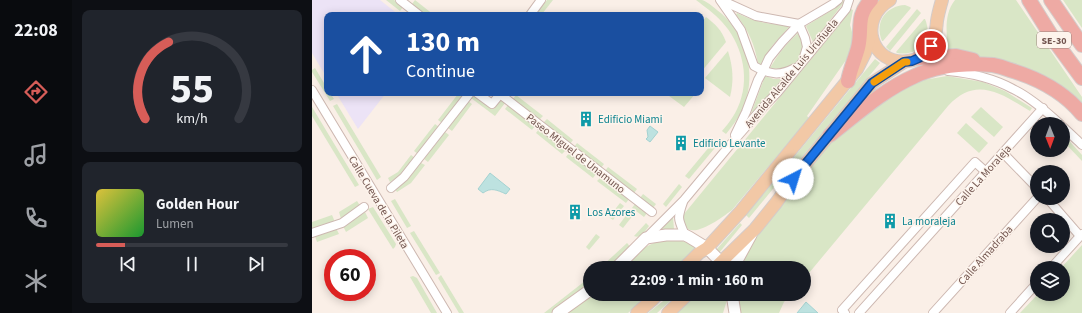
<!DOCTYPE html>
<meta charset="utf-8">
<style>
:root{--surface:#171b24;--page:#20242c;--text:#f1f3f6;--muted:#9ea1a6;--line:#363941;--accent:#d75d58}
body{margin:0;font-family:"Source Sans 3",sans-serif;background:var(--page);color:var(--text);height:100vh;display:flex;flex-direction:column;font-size:15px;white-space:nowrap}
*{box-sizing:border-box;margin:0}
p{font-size:13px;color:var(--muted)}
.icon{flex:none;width:22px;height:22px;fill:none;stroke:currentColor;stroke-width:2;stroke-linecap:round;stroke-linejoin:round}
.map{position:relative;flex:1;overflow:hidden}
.details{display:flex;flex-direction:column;gap:10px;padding:10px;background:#0d0f14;width:240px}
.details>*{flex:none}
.banner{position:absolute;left:12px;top:12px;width:380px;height:84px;border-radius:8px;box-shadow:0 2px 10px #0003;background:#1a4fa0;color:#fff;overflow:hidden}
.needle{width:26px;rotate:179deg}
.controls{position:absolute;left:718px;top:117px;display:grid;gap:8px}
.controls a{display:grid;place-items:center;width:40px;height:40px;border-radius:50%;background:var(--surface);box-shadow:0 2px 10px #0003;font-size:20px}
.speed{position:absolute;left:12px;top:249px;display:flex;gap:8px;font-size:20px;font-weight:700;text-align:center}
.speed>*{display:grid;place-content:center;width:52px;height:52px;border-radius:50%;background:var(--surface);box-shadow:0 2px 10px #0003;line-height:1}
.speed .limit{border:6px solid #d22;background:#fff;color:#111}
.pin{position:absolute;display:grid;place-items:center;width:34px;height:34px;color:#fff;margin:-17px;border:2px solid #fff;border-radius:50%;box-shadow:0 1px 4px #0007}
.me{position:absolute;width:44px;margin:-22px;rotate:40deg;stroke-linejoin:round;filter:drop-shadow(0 0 3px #0008)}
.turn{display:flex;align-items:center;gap:14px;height:84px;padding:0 16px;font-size:18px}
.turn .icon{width:52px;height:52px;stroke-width:2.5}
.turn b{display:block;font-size:28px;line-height:34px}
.details .tile{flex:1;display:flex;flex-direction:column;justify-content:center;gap:6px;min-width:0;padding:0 14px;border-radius:8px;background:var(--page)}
.details .dial{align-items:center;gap:0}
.dial svg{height:104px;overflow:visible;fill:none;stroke:var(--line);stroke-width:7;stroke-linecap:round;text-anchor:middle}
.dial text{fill:var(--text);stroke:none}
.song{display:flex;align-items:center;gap:12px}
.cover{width:48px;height:48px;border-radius:6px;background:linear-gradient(135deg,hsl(50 70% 55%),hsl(130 70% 35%))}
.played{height:4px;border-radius:2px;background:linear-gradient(90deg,var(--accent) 15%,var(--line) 15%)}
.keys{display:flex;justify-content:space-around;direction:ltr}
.trip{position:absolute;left:271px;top:261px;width:228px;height:40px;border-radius:20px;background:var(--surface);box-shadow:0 2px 10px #0003;font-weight:700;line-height:40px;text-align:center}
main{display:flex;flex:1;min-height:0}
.tab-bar{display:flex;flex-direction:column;width:72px;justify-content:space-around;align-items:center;background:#090b0e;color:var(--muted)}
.tab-bar .icon{width:28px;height:28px}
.tab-bar .selected{color:var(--accent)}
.tab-bar b{font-size:18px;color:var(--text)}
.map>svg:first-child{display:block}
.education{fill:#ece3f6}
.green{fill:#d9e6c6}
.water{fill:#bde2e0;stroke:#a4d2d1}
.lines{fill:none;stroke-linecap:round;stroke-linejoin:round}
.street-casing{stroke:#cdb8b1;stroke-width:10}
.secondary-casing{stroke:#cfb7af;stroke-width:13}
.primary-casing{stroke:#d4ccca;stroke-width:14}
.highway-casing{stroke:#d4ccca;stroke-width:16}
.street{stroke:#fff;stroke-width:8}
.secondary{stroke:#fff;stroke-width:11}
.primary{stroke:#f2c8a6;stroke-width:12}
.highway{stroke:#eeaaa4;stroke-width:14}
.route-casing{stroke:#114b97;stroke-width:10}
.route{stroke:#1a73e8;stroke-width:7}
.slow{stroke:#f59e0b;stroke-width:7}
.labels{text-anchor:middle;stroke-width:3;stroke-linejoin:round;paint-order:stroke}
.shield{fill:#fdf4ec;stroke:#9b847d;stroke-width:1}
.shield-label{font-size:10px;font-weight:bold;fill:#71544e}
.street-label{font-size:11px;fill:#71544e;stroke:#fdf4ec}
.culture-label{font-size:11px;fill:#0d838f;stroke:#fdf4ec;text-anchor:start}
</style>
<main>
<nav class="tab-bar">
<b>22:08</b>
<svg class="icon selected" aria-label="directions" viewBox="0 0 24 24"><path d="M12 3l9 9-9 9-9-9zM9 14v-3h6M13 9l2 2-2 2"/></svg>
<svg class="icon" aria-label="music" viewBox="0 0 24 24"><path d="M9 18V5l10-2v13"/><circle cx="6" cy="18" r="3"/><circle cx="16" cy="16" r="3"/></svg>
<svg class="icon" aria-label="phone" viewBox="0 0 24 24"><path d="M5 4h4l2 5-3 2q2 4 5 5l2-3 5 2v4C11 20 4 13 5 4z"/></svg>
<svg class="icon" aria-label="climate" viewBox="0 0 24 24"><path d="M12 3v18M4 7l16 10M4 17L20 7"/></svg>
</nav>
<section class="details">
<div class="tile dial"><svg viewBox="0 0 100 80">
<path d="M14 69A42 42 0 1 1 86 69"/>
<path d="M14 69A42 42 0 0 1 32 10" stroke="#d75d58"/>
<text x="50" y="56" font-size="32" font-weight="700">55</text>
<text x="50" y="72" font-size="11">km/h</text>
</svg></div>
<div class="tile">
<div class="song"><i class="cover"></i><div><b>Golden Hour</b><p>Lumen</p></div></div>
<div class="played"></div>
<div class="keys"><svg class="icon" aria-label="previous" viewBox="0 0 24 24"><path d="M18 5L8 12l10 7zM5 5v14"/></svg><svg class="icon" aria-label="pause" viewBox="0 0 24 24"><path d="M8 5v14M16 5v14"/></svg><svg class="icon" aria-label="next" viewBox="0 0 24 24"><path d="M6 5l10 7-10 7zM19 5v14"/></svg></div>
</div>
</section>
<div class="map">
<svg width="770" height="313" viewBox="0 0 770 313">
<rect width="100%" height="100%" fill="#faefe7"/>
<g class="education">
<polygon points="0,0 68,0 87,15 15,15 15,78 0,53"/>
<polygon points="24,93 74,93 46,129"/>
</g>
<g class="green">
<polygon points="74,0 82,0 91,7 88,11"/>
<polygon points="103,0 122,15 114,15 100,4"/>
<polygon points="235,0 241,0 230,14 226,11"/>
<path d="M384 0C386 0 388 0 390 0 395 1 406 11 410 14 437 38 445 79 430 111 426 119 420 126 414 134L410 131C418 122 424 113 428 102 438 75 429 42 410 22 402 13 393 7 384 0Z"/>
<polygon points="532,0 533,1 501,42 494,26 523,8"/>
<path d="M643 0H704L770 97V105L755 92 636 53C635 35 631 15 643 0Z"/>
<polygon points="751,0 770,0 770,28"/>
<path d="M593 5 598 7 599 8 571 41H570C562 22 574 6 593 5Z"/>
<path d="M539 9 541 10 538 25C543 39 540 47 534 60L495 116 497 118 420 210C412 216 381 240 373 226 371 222 371 218 372 214L528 24Z"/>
<polygon points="605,9 609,13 578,51 574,47"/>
<path d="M425 13C443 22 457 25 478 25V26L461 45 449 64H446C443 45 436 29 424 15Z"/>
<path d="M394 17C404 25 409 29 414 42L389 72V23Z"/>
<path d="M612 19H613C622 40 606 57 585 53L584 52Z"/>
<path d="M487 32C498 55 482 73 458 68 466 54 475 43 487 32Z"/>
<path d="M416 51C421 67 422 81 418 97L393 78Z"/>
<polygon points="563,59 568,63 485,163 465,184 437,218 434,215"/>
<polygon points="3,68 15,88 15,93 18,93 22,99 18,101 0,72 0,70"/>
<polygon points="453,76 462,79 468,79 469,81 440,117 438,116"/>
<path d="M635 76 671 82 693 91 720 108 718 111C690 94 664 75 636 106L492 279V268H430L434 255 447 232 517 144 525 137 563 106 606 81Z"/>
<polygon points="353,93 384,93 372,107"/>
<polygon points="146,94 150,96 130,123 126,120"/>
<polygon points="162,94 182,109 189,100 193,103 183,116 159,98"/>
<polygon points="204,95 231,116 227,120 201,99"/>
<polygon points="156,101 160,104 140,131 136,128"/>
<polygon points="25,104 69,177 65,180 21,106"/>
<polygon points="196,105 223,126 220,130 193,109"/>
<polygon points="0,107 47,185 43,187 0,116"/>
<polygon points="669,107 691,127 682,137 659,117"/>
<polygon points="235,119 261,140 258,144 231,123"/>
<polygon points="654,123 676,143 667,153 645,133"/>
<polygon points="123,124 127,127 106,154 102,151"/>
<polygon points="227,129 254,150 250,154 224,133"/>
<polygon points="133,132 137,135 116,162 112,159"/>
<polygon points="751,134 770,155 770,161 751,141"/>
<polygon points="403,140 407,143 377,179 373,176"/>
<polygon points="265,143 292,164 289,168 262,147"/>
<polygon points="257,153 284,174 281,178 254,157"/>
<polygon points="99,155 103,158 90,174 78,182 76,178 86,172"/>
<polygon points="109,163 113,165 99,183 85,192 82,188 96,179"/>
<polygon points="296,167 325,189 322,193 293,171"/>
<polygon points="289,177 317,199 314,203 285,181"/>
<polygon points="367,184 370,187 354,207 351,204"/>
<polygon points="331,194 344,204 341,208 328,198"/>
<polygon points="83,199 99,226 95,228 79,201"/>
<polygon points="45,201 49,207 29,219 27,212"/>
<polygon points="308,203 312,206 301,220 297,217"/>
<polygon points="323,204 335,213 332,217 320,208"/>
<polygon points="61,207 84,244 83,247 81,249 56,209"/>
<polygon points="318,210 322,214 311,228 307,225"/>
<polygon points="53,212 56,218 34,232 31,226"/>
<polygon points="20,215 23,222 0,230 0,222"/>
<polygon points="359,217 361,217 362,229 349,230 349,228"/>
<path d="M334 223 337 226C333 231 329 239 322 236Z"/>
<polygon points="428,223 430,225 407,253 404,250"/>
<polygon points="24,228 27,234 5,242 3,236"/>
<polygon points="102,231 128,273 124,275 98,233"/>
<polygon points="284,234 288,237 277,250 274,247"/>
<path d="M350 240C365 240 372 239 385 248L365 268H309C322 256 332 245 350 240Z"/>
<path d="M315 243C316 244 317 245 317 246 317 251 299 264 295 268H288Z"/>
<polygon points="770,245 770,313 708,313 726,294 751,294 751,268 749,268"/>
<polygon points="129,275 152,313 147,313 126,278"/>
<polygon points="101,276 105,278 125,313 119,313 98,277"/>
<polygon points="273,281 276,285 239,313 232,313"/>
<polygon points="280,294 337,294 316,313 254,313"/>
<polygon points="360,294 366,294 345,313 336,313"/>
<polygon points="385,294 415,294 415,300 411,313 365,313"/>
<polygon points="425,294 479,294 472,302 467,313 428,313"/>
</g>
<g class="water">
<polygon points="338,126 346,132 338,142 334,139 336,137 335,130"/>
<path d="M178 173 198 189 194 194C185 190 179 187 171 193L166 189Z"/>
<polygon points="494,302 506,313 485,313"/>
</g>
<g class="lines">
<defs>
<g id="street">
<polyline points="88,0 107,15"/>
<path d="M408 0 429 30 442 66C458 75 468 76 483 68"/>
<polyline points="409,0 444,16 487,24 493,38 495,47 492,57"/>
<polyline points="218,15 229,0"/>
<path d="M636 71C658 73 681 78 701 89 718 97 734 111 748 124"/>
<polyline points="0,90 135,313"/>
<polyline points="165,93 180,104 189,93"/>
<polyline points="188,94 340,212"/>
<polyline points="751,127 766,141 770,145"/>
<polyline points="423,135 434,112 446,80 451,71 457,58 470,42 487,24 521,4 526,0"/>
<polyline points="691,153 725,188"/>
<polyline points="79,188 92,177 158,93"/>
<polyline points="735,198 768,236"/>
<path d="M371 202C365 219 366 219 373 235"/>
<polyline points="0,233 30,223 52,207"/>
<polyline points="334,238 372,200 418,145 453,105 465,93 534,9 537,0"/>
<polyline points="739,268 770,234"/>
<polyline points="533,313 530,310 663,162 674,172"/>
<polyline points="547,313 731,108"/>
<polyline points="621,313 725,198"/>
<polyline points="698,313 725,283"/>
</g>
<g id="secondary">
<polyline points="304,268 334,238 354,235 373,235 377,237 395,248 409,262 414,268"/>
<polyline points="421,268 439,235"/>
<polyline points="420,294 423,313"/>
<polyline points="246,313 278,290"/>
</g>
<g id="primary">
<path d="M578 0C545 19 559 66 596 61 605 60 613 55 618 47 624 39 624 30 625 21 626 14 628 7 630 0"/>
<polyline points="372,268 387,253 395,248 429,211 545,69 553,53 559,32"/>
<polyline points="403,268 443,229 464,203 481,179 560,83 592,62"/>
<polyline points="325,313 340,300 346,294"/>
<polyline points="356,313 376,294"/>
</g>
<g id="highway">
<polyline points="717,0 742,40 770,78"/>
<polyline points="739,0 770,45"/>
<polyline points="607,58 644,56 661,60"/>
<path d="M536 81C538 70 543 59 546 48 551 29 543 17 559 0"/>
<path d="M518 135C545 114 571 90 603 76 626 65 655 63 681 65 687 66 693 68 698 70 725 78 752 92 770 114"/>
</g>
</defs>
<use href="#street" class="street-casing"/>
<use href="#secondary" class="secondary-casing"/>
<use href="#primary" class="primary-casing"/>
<use href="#highway" class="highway-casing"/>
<use href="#street" class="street"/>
<use href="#secondary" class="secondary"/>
<use href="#primary" class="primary"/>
<use href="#highway" class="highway"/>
</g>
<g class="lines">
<defs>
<polyline id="route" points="481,179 560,83 592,62 600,61 607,58 614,53 619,46"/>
</defs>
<use href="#route" class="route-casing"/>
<use href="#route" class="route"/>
<polyline class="slow" points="562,82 592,62 595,62"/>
</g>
<defs>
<symbol id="building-bare" viewBox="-9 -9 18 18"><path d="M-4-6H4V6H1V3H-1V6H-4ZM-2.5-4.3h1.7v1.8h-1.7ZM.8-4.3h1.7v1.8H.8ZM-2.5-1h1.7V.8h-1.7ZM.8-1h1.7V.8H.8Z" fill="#0f9aa8" stroke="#fdf4ec" stroke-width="2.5" paint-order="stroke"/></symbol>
</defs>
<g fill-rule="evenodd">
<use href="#building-bare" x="263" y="108" width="22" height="22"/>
<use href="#building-bare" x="358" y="132" width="22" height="22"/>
<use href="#building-bare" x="252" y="201" width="22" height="22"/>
<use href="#building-bare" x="567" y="210" width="22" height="22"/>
</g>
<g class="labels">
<rect class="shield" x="725" y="32" width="34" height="16" rx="3"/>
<g class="shield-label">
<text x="742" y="44">SE-30</text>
</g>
<g class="street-label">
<text transform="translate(479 73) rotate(-50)" y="4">Avenida Alcalde Luis Uruñuela</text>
<text transform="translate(264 153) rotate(38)" y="4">Paseo Miguel de Unamuno</text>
<text transform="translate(671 175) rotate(-48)" y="4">Calle La Moraleja</text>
<text transform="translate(67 202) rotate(59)" y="4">Calle Cueva de la Pileta</text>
<text transform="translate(673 255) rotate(-48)" y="4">Calle Almadraba</text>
</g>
<g class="culture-label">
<text x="286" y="123">Edificio Miami</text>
<text x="381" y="147">Edificio Levante</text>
<text x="275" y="216">Los Azores</text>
<text x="590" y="225">La moraleja</text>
</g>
</g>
</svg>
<div class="controls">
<a><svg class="needle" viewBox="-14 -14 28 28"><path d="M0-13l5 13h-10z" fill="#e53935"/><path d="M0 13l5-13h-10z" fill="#9ea1a6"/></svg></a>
<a><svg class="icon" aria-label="sound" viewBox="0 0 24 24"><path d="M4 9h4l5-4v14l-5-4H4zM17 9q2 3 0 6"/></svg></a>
<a><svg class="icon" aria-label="search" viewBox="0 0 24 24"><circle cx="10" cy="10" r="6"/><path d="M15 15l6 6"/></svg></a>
<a><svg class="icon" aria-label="layers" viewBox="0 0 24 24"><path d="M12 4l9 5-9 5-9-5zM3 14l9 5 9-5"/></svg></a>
</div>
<div class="speed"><div class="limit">60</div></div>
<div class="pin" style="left:619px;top:46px;background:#d93025"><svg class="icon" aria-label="arrive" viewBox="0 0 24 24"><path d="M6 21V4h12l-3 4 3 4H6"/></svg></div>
<svg class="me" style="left:481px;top:179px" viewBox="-20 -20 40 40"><circle r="19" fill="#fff"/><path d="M0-13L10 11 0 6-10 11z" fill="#1a73e8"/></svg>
<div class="trip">22:09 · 1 min · 160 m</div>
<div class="banner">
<div class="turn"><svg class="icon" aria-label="ahead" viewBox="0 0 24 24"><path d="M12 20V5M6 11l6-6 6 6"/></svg><div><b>130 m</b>Continue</div></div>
</div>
</div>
</main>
